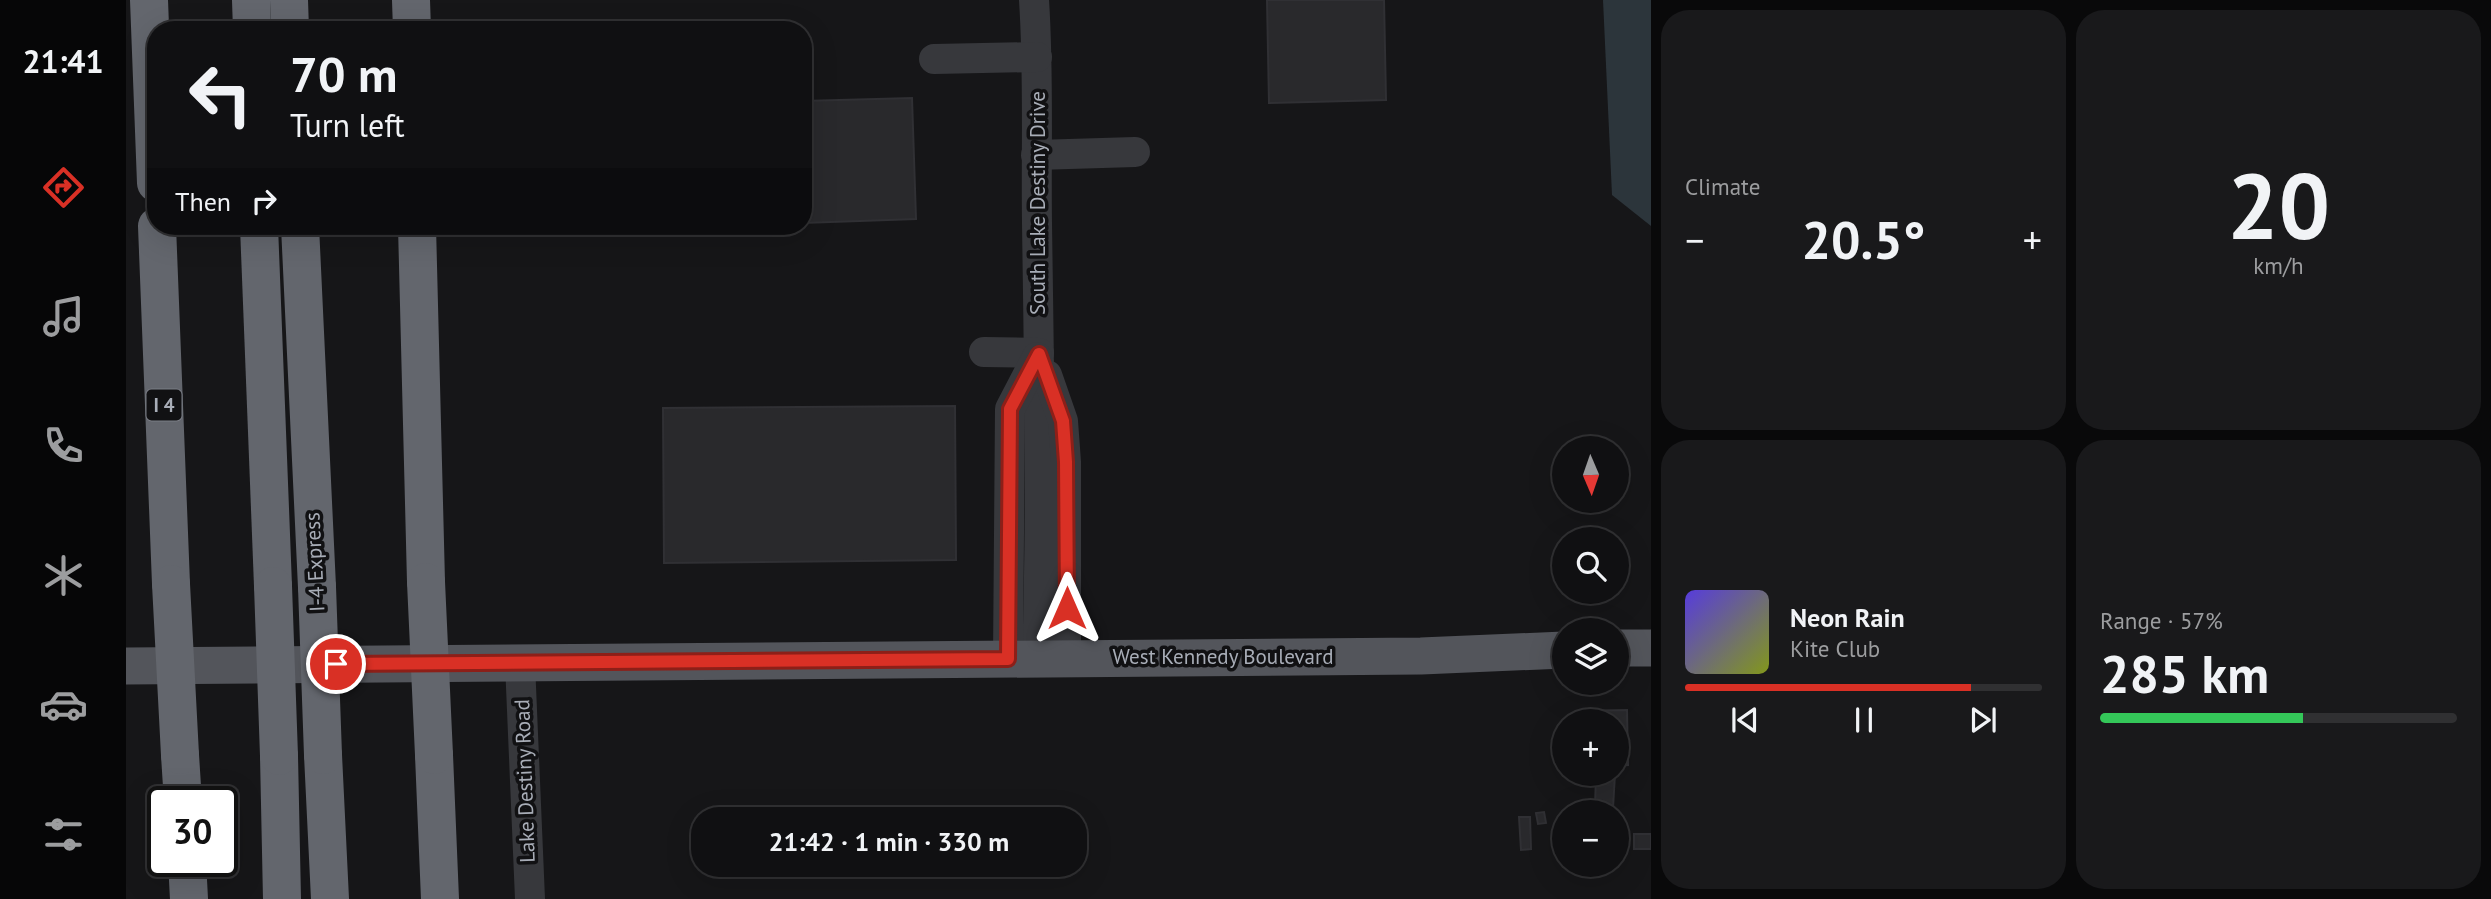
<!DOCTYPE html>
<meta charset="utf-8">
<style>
:root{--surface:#101012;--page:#19191b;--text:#f1f3f6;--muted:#9c9d9f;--line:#303032;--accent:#d93025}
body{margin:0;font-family:"PT Sans",sans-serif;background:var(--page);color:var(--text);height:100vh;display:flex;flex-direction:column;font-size:26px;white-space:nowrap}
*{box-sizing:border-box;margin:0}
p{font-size:23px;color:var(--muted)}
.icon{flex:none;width:38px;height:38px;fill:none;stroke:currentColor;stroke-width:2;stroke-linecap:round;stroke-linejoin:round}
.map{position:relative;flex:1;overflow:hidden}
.drawer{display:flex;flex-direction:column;gap:10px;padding:10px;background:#09090a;width:840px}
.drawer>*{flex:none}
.banner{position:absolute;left:21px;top:21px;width:665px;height:214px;border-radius:28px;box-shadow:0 7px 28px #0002,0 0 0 2px var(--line);background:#101012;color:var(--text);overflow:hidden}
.needle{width:46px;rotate:178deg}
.fabs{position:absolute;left:1426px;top:436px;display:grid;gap:14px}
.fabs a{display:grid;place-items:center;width:77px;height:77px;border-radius:50%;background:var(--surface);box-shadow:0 7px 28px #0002,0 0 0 2px var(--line);font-size:35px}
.speed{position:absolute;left:21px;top:786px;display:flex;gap:14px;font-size:35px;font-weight:700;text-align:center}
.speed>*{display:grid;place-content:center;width:91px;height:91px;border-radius:50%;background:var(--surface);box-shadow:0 7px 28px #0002,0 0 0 2px var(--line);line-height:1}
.speed .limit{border:4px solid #111;border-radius:10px;background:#fff;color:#111}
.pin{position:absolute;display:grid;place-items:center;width:60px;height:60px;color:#fff;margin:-30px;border:4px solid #fff;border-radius:50%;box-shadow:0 2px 7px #0007}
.me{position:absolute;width:77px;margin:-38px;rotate:0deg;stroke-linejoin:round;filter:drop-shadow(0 0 5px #0008)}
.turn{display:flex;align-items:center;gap:24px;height:147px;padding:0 28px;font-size:32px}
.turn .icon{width:91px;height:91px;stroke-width:2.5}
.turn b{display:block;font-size:49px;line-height:60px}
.then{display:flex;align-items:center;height:66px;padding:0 28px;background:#0003;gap:14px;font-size:26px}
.big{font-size:52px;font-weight:700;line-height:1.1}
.drawer .card{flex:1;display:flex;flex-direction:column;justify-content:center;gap:10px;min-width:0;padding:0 24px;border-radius:28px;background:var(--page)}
.drawer .dial{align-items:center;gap:0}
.dial b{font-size:91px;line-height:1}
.song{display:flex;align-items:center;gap:21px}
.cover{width:84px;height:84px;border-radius:10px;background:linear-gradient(135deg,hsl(250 70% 55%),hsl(70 70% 35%))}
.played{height:7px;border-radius:4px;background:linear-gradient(90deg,var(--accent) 80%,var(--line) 80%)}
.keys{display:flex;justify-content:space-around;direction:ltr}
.heat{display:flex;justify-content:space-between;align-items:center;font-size:38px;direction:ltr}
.charge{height:10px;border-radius:5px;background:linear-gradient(90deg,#34c759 57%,var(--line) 0)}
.drawer .tiles{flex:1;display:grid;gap:10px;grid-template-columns:repeat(2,1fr)}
.trip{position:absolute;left:565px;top:807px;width:396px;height:70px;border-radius:28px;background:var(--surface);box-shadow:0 7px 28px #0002,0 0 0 2px var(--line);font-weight:700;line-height:70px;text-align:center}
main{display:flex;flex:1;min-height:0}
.dock{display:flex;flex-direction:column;width:126px;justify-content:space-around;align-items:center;background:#060607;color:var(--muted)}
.dock .icon{width:49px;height:49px}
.dock .current{color:var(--accent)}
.dock b{font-size:32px;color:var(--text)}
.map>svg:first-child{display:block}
.water{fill:#2c353b}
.building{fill:#29292c;stroke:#303034;stroke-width:2}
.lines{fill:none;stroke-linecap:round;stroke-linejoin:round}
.minor{stroke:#37383c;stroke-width:30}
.major{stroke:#53555b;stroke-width:37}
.highway{stroke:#63666d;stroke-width:38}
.highway-bridge{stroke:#63666d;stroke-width:38}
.route-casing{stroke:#8d1f18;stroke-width:18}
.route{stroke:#d93025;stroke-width:12}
.labels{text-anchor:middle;stroke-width:7;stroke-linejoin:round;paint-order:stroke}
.shield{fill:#111113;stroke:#7b7e86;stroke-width:2}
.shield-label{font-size:19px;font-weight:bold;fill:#a8adb7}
.street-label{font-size:21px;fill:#a8adb7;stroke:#111113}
</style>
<main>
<nav class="dock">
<b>21:41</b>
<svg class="icon current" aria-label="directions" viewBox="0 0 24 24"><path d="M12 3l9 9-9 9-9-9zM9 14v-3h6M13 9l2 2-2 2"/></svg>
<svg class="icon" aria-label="music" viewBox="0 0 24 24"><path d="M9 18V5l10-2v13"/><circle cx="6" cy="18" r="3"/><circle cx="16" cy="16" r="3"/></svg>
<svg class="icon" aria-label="phone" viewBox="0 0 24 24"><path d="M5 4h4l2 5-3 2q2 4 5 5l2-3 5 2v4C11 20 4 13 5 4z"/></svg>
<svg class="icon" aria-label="climate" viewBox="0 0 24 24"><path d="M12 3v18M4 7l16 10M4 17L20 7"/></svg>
<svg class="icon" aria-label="car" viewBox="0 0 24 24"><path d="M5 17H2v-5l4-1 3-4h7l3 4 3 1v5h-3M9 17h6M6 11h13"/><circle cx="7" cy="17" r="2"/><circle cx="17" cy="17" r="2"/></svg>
<svg class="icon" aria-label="filters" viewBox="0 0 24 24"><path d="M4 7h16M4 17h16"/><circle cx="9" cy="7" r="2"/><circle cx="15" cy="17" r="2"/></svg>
</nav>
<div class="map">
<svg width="1525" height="899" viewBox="0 0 1525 899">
<rect width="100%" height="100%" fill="#161618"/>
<polygon class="water" points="1477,0 1525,0 1525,226 1486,195"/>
<g class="building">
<polygon points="1141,0 1258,0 1260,100 1143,103"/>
<polygon points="786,98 790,219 677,223 677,101"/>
<polygon points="461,226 595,226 461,230"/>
<polygon points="829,406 830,560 538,563 537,408"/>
<polygon points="1501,710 1502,765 1491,766 1491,721 1452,721 1451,711"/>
<polygon points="1470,774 1489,774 1487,808 1469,807"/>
<polygon points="1418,812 1420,823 1412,824 1410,813"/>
<polygon points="1393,817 1404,817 1405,849 1395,850"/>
<rect x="1508" y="834" width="17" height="15"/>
</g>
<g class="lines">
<g class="minor">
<path d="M908 0C913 74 910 149 911 223 913 368 916 513 911 659"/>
<polyline points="808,59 911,57"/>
<polyline points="910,155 1009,152"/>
<polyline points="858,352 913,353"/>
<polyline points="921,375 937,421 940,462 940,658"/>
<polyline points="882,659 884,409 911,357"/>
<polyline points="394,663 404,899"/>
</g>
<g class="major">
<polyline points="1491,648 1525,648"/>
<polyline points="0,666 1295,656 1438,650"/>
</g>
<g class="highway">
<polyline points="23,0 30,183"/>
<polyline points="125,0 126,30"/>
<polyline points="163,0 164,30"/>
<polyline points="285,0 286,30"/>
<polyline points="31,226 45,584"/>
<polyline points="133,226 147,586"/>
<polyline points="174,226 191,587"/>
<polyline points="291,226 300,582"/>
<polyline points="54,755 57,802"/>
<polyline points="197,755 204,899"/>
<polyline points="308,755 314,899"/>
<polyline points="153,756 156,899"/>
<polyline points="61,861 63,899"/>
</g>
<g class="highway-bridge">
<polyline points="300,582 308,755"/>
<polyline points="45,584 54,755"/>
<polyline points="147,586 153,756"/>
<polyline points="191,587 197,755"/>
</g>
</g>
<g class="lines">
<defs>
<polyline id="route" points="210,664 882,659 884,409 913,354 937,421 940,462 941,608"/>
</defs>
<use href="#route" class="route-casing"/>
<use href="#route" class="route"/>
</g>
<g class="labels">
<rect class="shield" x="20.5" y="389.5" width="35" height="31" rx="5"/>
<g class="shield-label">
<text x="38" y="412">I 4</text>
</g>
<g class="street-label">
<text transform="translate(912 203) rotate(-90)" y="7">South Lake Destiny Drive</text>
<text transform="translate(189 562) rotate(-93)" y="7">I-4 Express</text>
<text x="1097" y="664">West Kennedy Boulevard</text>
<text transform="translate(399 781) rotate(-92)" y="7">Lake Destiny Road</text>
</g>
</g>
</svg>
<div class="fabs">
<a><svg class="needle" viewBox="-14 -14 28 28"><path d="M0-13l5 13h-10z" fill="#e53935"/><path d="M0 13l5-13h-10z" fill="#9c9d9f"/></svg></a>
<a><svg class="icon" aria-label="search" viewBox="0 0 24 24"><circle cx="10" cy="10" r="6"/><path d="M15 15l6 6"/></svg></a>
<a><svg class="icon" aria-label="layers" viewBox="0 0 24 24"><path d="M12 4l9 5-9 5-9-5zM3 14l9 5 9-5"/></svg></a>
<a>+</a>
<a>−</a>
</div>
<div class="speed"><div class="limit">30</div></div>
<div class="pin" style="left:210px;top:664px;background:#d93025"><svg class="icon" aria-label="arrive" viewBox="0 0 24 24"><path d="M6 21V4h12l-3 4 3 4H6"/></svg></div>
<svg class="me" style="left:941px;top:608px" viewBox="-20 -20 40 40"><path d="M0-17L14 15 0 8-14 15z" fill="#d93025" stroke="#fff" stroke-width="4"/></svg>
<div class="trip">21:42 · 1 min · 330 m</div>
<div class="banner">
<div class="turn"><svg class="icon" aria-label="left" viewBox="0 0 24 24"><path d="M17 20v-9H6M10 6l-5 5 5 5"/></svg><div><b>70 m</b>Turn left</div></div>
<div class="then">Then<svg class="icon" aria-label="right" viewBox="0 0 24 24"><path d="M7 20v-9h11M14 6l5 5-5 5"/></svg></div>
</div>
</div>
<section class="drawer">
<div class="tiles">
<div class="card"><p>Climate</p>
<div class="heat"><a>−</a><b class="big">20.5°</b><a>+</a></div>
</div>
<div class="card dial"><b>20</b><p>km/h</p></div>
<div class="card">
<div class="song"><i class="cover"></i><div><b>Neon Rain</b><p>Kite Club</p></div></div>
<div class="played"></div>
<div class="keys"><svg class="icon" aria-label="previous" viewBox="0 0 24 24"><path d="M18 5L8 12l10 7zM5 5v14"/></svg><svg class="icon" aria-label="pause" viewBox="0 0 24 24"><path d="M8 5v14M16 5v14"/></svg><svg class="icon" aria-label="next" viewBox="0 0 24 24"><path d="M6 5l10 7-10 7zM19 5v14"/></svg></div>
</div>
<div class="card"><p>Range · 57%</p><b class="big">285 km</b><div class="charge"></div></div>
</div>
</section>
</main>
